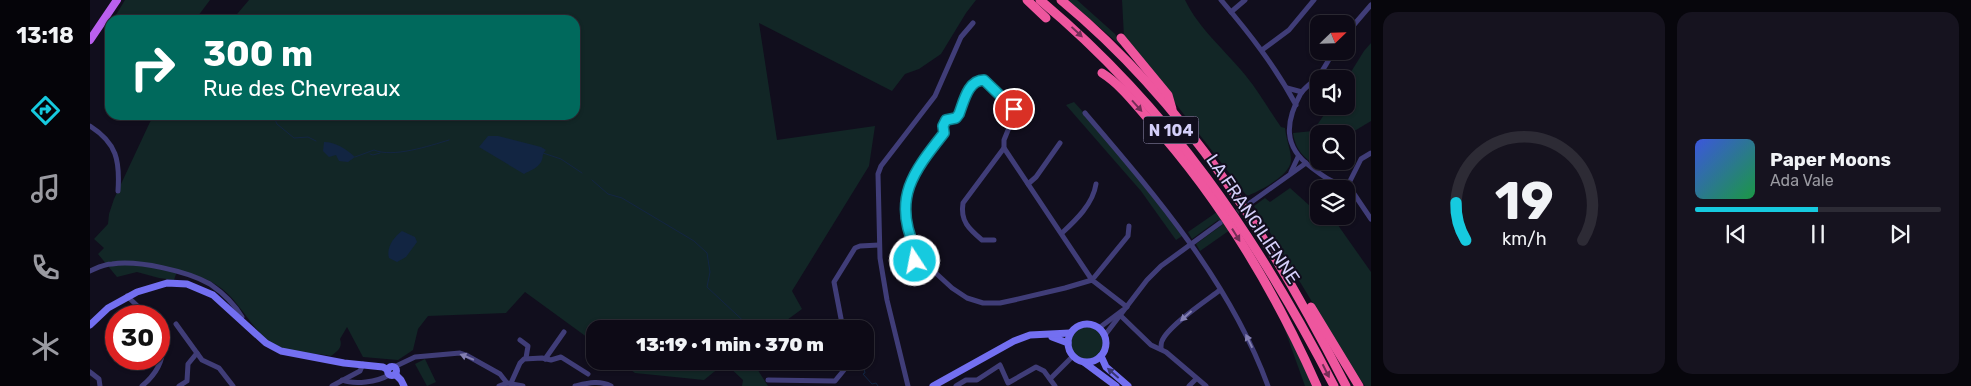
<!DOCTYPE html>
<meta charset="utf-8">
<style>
:root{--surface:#0d0a16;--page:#16131f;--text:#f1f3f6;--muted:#9a9aa1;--line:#2d2b35;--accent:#16cadf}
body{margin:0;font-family:Rubik,sans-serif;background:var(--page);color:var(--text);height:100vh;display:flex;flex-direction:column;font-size:19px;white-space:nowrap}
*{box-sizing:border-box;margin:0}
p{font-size:16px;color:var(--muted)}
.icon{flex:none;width:28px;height:28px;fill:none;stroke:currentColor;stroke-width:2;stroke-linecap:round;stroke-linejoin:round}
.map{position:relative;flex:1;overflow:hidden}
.details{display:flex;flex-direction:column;gap:12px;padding:12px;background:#07060c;width:600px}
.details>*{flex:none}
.guide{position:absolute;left:15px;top:15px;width:475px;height:105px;border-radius:15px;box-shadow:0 1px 4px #0004,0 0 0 1px var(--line);background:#00695c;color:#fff;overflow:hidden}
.needle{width:32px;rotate:67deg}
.fabs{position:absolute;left:1220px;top:15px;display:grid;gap:10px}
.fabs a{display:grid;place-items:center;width:45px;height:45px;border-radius:10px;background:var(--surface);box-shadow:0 1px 4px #0004,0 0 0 1px var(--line);font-size:25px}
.speed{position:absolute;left:15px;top:305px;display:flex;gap:10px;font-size:25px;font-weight:700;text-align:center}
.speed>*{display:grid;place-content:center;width:65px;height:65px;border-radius:50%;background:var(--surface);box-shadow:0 1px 4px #0004,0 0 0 1px var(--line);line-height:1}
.speed .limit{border:8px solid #d22;background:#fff;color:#111}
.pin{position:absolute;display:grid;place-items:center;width:42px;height:42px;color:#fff;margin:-21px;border:2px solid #fff;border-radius:50%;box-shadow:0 1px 5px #0007}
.me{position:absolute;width:55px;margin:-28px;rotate:349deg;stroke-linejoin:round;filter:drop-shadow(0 0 4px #0008)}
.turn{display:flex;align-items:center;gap:18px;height:105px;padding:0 15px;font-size:22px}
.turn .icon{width:65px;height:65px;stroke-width:2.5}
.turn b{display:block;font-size:35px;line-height:42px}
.details .card{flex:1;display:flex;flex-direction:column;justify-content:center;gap:8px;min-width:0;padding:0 18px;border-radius:15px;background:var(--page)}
.details .dial{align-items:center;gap:0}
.dial svg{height:130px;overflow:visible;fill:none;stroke:var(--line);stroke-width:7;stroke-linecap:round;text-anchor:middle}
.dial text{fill:var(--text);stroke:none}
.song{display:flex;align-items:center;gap:15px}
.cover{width:60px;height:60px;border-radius:8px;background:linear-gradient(135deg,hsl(230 70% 55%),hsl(140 70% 35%))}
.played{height:5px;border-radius:2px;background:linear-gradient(90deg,var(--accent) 50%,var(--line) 50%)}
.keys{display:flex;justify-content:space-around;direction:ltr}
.details .tiles{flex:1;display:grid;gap:12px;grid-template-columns:repeat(2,1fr)}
.trip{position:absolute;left:496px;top:320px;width:288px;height:50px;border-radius:15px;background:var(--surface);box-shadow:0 1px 4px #0004,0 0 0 1px var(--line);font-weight:800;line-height:50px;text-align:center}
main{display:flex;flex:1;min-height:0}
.dock{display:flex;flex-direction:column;width:90px;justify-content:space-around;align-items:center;background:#050409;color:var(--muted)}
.dock .icon{width:35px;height:35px}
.dock .on{color:var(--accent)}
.dock b{font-size:22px;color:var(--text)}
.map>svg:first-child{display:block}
.green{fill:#122626}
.water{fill:#122542}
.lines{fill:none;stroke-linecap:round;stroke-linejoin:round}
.stream{stroke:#122542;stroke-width:1}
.street-tunnel{stroke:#2e2b3e;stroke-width:5;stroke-dasharray:5 2.5;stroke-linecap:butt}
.street{stroke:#403d78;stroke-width:5}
.secondary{stroke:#736ff1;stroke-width:7}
.primary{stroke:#ba60ef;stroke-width:8}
.highway{stroke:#ee569e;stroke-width:9}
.oneway{fill:#742e57}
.oneway2{fill:#837fb2}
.oneway3{fill:#383572}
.route-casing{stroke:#0e8391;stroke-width:12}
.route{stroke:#16cadf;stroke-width:9}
.labels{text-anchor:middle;stroke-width:4;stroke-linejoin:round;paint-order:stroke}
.shield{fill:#110e1d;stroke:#9a95b8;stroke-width:1}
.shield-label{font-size:16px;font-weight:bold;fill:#d4cffa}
.street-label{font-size:18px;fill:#d4cffa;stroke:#110e1d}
</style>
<main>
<nav class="dock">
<b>13:18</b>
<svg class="icon on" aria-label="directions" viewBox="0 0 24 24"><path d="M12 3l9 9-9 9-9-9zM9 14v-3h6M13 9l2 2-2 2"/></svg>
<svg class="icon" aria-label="music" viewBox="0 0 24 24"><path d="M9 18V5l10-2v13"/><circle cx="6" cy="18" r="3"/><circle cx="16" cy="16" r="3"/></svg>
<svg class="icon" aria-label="phone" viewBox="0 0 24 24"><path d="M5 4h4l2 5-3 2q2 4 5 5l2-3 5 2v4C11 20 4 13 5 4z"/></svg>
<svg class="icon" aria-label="climate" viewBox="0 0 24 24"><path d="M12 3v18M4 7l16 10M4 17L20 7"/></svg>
</nav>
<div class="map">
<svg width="1281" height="386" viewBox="0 0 1281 386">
<rect width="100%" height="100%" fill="#110e1d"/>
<g class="green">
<polygon points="35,0 120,0 105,20 23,20"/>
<path d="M159 0H886L876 13 851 54 829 69 815 74 802 91 669 23 687 140 785 126 779 166 702 291 712 309 686 328 687 329H505V343L435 292 416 313 338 316 328 329 323 350 308 360 273 357 257 327 250 339C253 348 247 351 241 356 226 353 209 354 195 350 169 341 156 312 138 294 123 280 106 274 87 271L84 280 69 278 47 272 27 277 8 254 14 248 4 239 18 224 19 214 24 199 60 122 66 115H485V20H142Z"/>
<polygon points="978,0 987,0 1025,34 1030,42 1030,45"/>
<path d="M1032 0H1095C1109 29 1136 51 1156 76 1169 92 1179 110 1191 127L1195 128C1196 139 1201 150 1201 160 1201 175 1170 191 1157 196L1034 37Z"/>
<path d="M1281 43V121L1256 136V134H1229V161H1232L1231 170C1216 158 1206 153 1203 133L1223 131 1240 106H1256V80L1274 51Z"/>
<polygon points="984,102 1030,153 1092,236 1086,240 1051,191 976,105"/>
<polygon points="1200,188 1229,214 1229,216 1235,219 1248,216 1245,221 1281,272 1281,386 1275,386 1256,358 1164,206 1175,198 1180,202"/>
<polygon points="1127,212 1140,230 1110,251 1106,244 1132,225 1128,220 1102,239 1098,232"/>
<polygon points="1191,319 1223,386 1215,386"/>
<circle cx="997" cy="343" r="16"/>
<polygon points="335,359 346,382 337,386 325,364"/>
<polygon points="529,361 665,361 664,364 678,386 652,386 653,380 635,363 614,380 545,373"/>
</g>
<g class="water">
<path d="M398 136H408L451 147 456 150C451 155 454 157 451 162 448 168 439 171 434 174L389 147Z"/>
<path d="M234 142C246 142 256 149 265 157L258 162 249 161 246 155 239 157 233 151Z"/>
<path d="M312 231 325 237 327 242 316 257 307 262 299 258C296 247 304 237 312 231Z"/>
</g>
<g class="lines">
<g class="stream">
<polyline points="183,115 187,124 204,138 218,137 226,141"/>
<polyline points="453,153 471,159 492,173"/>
<polyline points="280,154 283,155 290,153"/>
<path d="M265 157 284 150C303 158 339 146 359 140"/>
<polyline points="502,180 518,194 532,198 604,241 617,253 620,272 617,287 661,328"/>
<polyline points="765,361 768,367 774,369 775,373 773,374 782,384 786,383 788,386"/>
</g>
<polyline class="street-tunnel" points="1141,216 1160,203"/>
<g class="street">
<path d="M1131 0C1159 33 1185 66 1206 105"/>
<polyline points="1141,12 1155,0"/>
<polyline points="1256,34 1281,5"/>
<polyline points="1172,50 1199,30 1224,0"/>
<path d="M1244 51C1239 59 1235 67 1230 74 1225 81 1216 86 1211 93 1195 122 1193 147 1221 167 1233 176 1244 185 1258 185L1281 219"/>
<polyline points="1197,88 1212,92"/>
<path d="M995 113C1066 196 1140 282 1178 386"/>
<path d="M0 126C27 143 30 161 28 191"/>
<polyline points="1201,172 1208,157"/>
<polyline points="938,184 946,177 970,143"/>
<polyline points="1258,185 1271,159 1281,153"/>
<polyline points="1160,203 1216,163"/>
<path d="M972 233C986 220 1003 204 1006 184"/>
<path d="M904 240H892C879 229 870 221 873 203L914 148"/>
<path d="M0 271C7 268 14 264 22 264 48 260 97 271 120 284 133 293 144 303 152 317L150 319"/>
<polyline points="37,296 58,316"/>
<path d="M1037 307 1002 280 975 288 924 300 910 303H893L877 298 862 288 837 265C826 265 821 258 825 247 802 198 824 171 854 133L853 126 856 120 866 118 869 114C889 69 886 74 922 105L925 113 914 140V148L1002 280 1038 236 1039 226"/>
<polyline points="1031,316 1061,345 1076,352 1116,386"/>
<polyline points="86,324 112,360 129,368 143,386"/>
<polyline points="1009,328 1033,310"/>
<polyline points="753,329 744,282 765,248 770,246 789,245"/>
<polyline points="1015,335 1057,280 1071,266 1130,223"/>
<polyline points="430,340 438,346 436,358"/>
<path d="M1071 349C1071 346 1071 343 1072 341 1078 326 1117 300 1130 290"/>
<polyline points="455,359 474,332"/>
<polyline points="304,367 325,357 370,353 376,355 410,374 417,383"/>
<polyline points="0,372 9,379 10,386"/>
<polyline points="960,379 983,356"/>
<path d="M252 380C265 385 287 382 299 375"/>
<polyline points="678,380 745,381 754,370 756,361"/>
<polyline points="421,383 430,363 434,359 452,358 461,360 471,357 498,374"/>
<path d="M52 386C70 371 78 353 69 330"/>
<polyline points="89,386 97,381 98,364 107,353"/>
<polyline points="242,386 270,371 273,364"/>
<polyline points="409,386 417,383 433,386"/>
<path d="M485 386C498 383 509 380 521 386"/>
<polyline points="818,386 797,300 790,258 788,174 791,166 845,96 871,37 883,23"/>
<polyline points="866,386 876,380 887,380 910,365 918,383 946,367 954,371 965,386"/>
<polyline points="1099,386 1106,379"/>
</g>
<g class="secondary">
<circle cx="997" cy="343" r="19"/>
<polyline points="0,325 18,308 47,292 77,283 97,284 123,295 176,343 191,351 254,363 293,367 298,370"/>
<polyline points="962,337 978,343"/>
<polyline points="1011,356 1016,367 1038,386"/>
<polyline points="995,363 1026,386"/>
<circle cx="302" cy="371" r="4.5"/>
<polyline points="305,374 311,380 314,386"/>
<polyline points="843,386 924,341 940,335 980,333"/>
</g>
<polyline class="primary" points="0,40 27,0"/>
<g class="highway">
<polyline points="937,0 956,18"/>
<path d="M950 0C1079 108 1167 237 1244 386"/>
<path d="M971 0C1099 106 1181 240 1256 386"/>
<polyline points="1031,38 1078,95 1082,109"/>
<path d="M1012 73C1031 85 1045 104 1060 121 1130 199 1185 291 1227 386"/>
<polyline points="1221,307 1269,386"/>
</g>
</g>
<defs><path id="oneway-solid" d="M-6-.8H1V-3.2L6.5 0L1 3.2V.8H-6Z" transform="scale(1.25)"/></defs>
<g class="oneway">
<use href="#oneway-solid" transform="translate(987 32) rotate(43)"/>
<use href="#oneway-solid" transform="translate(1047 106) rotate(48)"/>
<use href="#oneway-solid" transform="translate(1146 235) rotate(58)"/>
<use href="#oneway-solid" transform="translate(1236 371) rotate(63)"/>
</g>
<g class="oneway2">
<use href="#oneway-solid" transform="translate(1096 316) rotate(138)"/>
<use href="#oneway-solid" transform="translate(1159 341) rotate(-116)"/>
<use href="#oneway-solid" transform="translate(377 357) rotate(-158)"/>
</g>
<use class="oneway3" href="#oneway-solid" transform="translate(1023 373) rotate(-139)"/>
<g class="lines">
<defs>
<path id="route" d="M825 261 823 253 825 248C802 198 824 171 854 133L853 126 856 120 866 118 869 114C874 101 878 80 894 80L924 109"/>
</defs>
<use href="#route" class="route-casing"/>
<use href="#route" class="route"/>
</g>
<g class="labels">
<rect class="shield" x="1053.5" y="116.5" width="55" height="27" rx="4"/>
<g class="shield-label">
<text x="1081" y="136">N 104</text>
</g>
<g class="street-label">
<text transform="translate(1163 219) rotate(56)" y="6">LA FRANCILIENNE</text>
</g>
</g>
</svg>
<div class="fabs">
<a><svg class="needle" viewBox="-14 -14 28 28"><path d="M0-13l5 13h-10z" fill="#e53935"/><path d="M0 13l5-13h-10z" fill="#9a9aa1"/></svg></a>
<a><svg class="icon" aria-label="sound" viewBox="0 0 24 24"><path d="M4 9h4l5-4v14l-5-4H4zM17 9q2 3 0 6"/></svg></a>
<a><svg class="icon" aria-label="search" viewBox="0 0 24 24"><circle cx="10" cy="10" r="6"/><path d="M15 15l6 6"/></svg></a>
<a><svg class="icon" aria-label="layers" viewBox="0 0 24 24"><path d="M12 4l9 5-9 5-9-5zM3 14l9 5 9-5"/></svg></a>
</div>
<div class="speed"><div class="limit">30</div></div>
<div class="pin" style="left:924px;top:109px;background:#d93025"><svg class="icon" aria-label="arrive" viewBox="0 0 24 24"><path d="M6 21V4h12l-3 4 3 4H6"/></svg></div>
<svg class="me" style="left:825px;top:261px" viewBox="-20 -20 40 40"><circle r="17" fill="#16cadf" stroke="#fff" stroke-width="3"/><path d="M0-11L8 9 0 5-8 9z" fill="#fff"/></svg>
<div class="trip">13:19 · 1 min · 370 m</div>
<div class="guide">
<div class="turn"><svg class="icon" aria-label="right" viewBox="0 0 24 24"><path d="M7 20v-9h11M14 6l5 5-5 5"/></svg><div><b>300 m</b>Rue des Chevreaux</div></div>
</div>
</div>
<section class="details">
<div class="tiles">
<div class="card dial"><svg viewBox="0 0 100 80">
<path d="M14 69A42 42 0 1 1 86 69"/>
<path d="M14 69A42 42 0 0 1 8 46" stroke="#16cadf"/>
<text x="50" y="56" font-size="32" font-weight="700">19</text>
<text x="50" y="72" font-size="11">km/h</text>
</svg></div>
<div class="card">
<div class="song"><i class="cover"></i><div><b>Paper Moons</b><p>Ada Vale</p></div></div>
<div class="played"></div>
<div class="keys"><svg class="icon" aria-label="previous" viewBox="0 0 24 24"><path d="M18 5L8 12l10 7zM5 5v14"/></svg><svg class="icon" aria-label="pause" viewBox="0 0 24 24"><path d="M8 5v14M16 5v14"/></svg><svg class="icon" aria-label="next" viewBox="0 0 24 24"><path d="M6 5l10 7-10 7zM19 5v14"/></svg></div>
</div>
</div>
</section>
</main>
